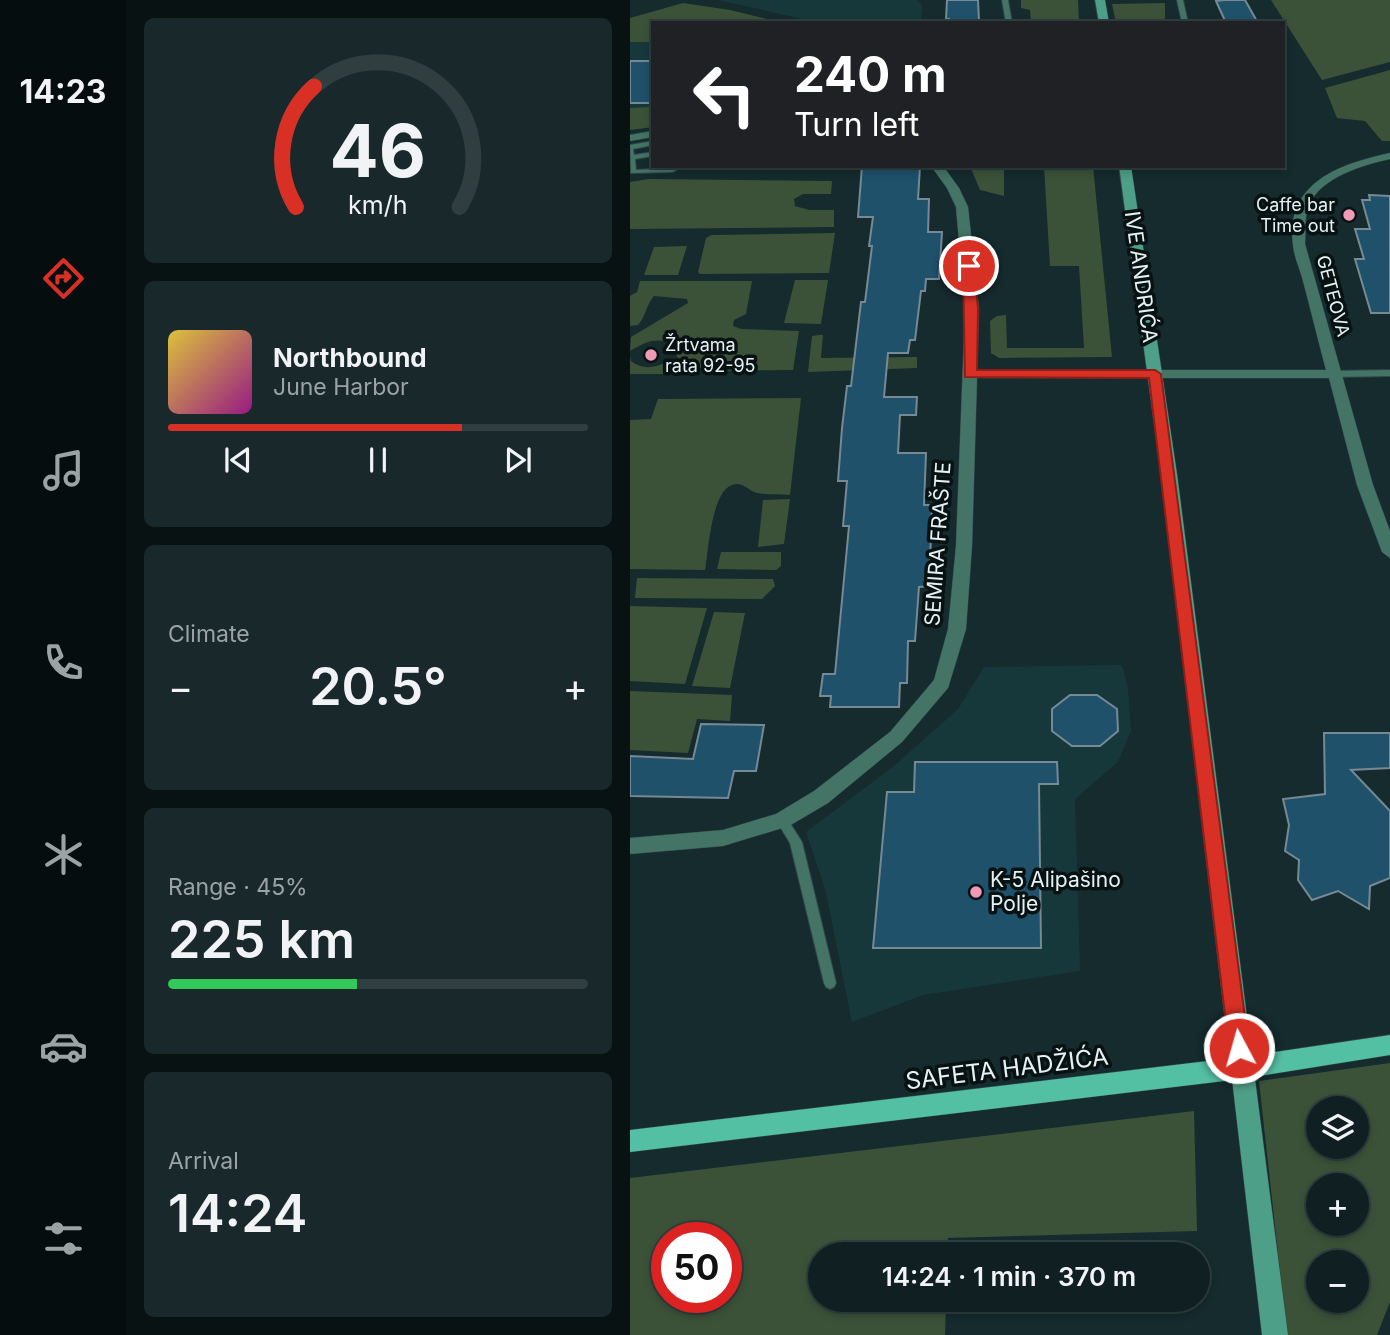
<!DOCTYPE html>
<meta charset="utf-8">
<style>
:root{--surface:#102022;--page:#19282a;--text:#f1f3f6;--muted:#9ca3a5;--line:#303e40;--accent:#d93025}
body{margin:0;font-family:Inter,sans-serif;background:var(--page);color:var(--text);height:100vh;display:flex;flex-direction:column;font-size:26px;white-space:nowrap}
*{box-sizing:border-box;margin:0}
p{font-size:23px;color:var(--muted)}
.icon{flex:none;width:38px;height:38px;fill:none;stroke:currentColor;stroke-width:2;stroke-linecap:round;stroke-linejoin:round}
.map{position:relative;flex:1;overflow:hidden}
.side{display:flex;flex-direction:column;gap:18px;padding:18px;background:#091213;width:504px}
.side>*{flex:none}
.guide{position:absolute;left:21px;top:21px;width:634px;height:147px;border-radius:0px;box-shadow:0 4px 10px #0003,0 0 0 2px var(--line);background:#202124;color:#fff;overflow:hidden}
.fabs{position:absolute;left:676px;top:1096px;display:grid;gap:14px}
.fabs a{display:grid;place-items:center;width:63px;height:63px;border-radius:50%;background:var(--surface);box-shadow:0 4px 10px #0003,0 0 0 2px var(--line);font-size:35px}
.speed{position:absolute;left:21px;top:1222px;display:flex;gap:14px;font-size:35px;font-weight:700;text-align:center}
.speed>*{display:grid;place-content:center;width:91px;height:91px;border-radius:50%;background:var(--surface);box-shadow:0 4px 10px #0003,0 0 0 2px var(--line);line-height:1}
.speed .limit{border:10px solid #d22;background:#fff;color:#111}
.pin{position:absolute;display:grid;place-items:center;width:60px;height:60px;color:#fff;margin:-30px;border:4px solid #fff;border-radius:50%;box-shadow:0 2px 7px #0007}
.me{position:absolute;width:77px;margin:-38px;rotate:354deg;stroke-linejoin:round;filter:drop-shadow(0 0 5px #0008)}
.turn{display:flex;align-items:center;gap:24px;height:147px;padding:0 28px;font-size:32px}
.turn .icon{width:91px;height:91px;stroke-width:2.5}
.turn b{display:block;font-size:49px;line-height:60px}
.big{font-size:52px;font-weight:600;line-height:1.1}
.side .tile{flex:1;display:flex;flex-direction:column;justify-content:center;gap:10px;min-width:0;padding:0 24px;border-radius:10px;background:var(--page)}
.side .dial{align-items:center;gap:0}
.dial svg{height:182px;overflow:visible;fill:none;stroke:var(--line);stroke-width:7;stroke-linecap:round;text-anchor:middle}
.dial text{fill:var(--text);stroke:none}
.song{display:flex;align-items:center;gap:21px}
.cover{width:84px;height:84px;border-radius:10px;background:linear-gradient(135deg,hsl(50 70% 55%),hsl(310 70% 35%))}
.played{height:7px;border-radius:4px;background:linear-gradient(90deg,var(--accent) 70%,var(--line) 70%)}
.keys{display:flex;justify-content:space-around;direction:ltr}
.heat{display:flex;justify-content:space-between;align-items:center;font-size:38px;direction:ltr}
.charge{height:10px;border-radius:5px;background:linear-gradient(90deg,#34c759 45%,var(--line) 0)}
.trip{position:absolute;left:178px;top:1242px;width:402px;height:70px;border-radius:35px;background:var(--surface);box-shadow:0 4px 10px #0003,0 0 0 2px var(--line);font-weight:600;line-height:70px;text-align:center}
main{display:flex;flex:1;min-height:0}
.tab-bar{display:flex;flex-direction:column;width:126px;justify-content:space-around;align-items:center;background:#060d0e;color:var(--muted)}
.tab-bar .icon{width:49px;height:49px}
.tab-bar .selected{color:var(--accent)}
.tab-bar b{font-size:32px;color:var(--text)}
.map>svg:first-child{display:block}
.built{fill:#17383b}
.green{fill:#3b5238;fill-rule:evenodd}
.building{fill:#1f516b;stroke:#768995;stroke-width:2}
.lines{fill:none;stroke-linecap:round;stroke-linejoin:round}
.lane-casing{stroke:#32474a;stroke-width:2}
.street-casing{stroke:#32474a;stroke-width:1}
.secondary-casing{stroke:#32474a;stroke-width:1}
.primary-casing{stroke:#32474a;stroke-width:1}
.lane{fill:#437465;fill-rule:evenodd}
.street{fill:#437465;fill-rule:evenodd}
.secondary{fill:#4e9f88;fill-rule:evenodd}
.primary{fill:#54c0a3;fill-rule:evenodd}
.route{fill:#d93025;stroke:#8d1f18;stroke-width:2}
.poi-dot{fill:#f09ab6;stroke:#091213;stroke-width:2.5}
.labels{text-anchor:middle;stroke-width:7;stroke-linejoin:round;paint-order:stroke}
.far-poi-label{font-size:18px;fill:#e5f2f3;stroke:#091213;text-anchor:end}
.far-street-label{font-size:18px;fill:#e5f2f3;stroke:#091213}
.street-label{font-size:21px;fill:#e5f2f3;stroke:#091213}
.poi-label{font-size:21px;fill:#e5f2f3;stroke:#091213;text-anchor:start}
.near-street-label{font-size:24px;fill:#e5f2f3;stroke:#091213}
</style>
<main>
<nav class="tab-bar">
<b>14:23</b>
<svg class="icon selected" aria-label="directions" viewBox="0 0 24 24"><path d="M12 3l9 9-9 9-9-9zM9 14v-3h6M13 9l2 2-2 2"/></svg>
<svg class="icon" aria-label="music" viewBox="0 0 24 24"><path d="M9 18V5l10-2v13"/><circle cx="6" cy="18" r="3"/><circle cx="16" cy="16" r="3"/></svg>
<svg class="icon" aria-label="phone" viewBox="0 0 24 24"><path d="M5 4h4l2 5-3 2q2 4 5 5l2-3 5 2v4C11 20 4 13 5 4z"/></svg>
<svg class="icon" aria-label="climate" viewBox="0 0 24 24"><path d="M12 3v18M4 7l16 10M4 17L20 7"/></svg>
<svg class="icon" aria-label="car" viewBox="0 0 24 24"><path d="M5 17H2v-5l4-1 3-4h7l3 4 3 1v5h-3M9 17h6M6 11h13"/><circle cx="7" cy="17" r="2"/><circle cx="17" cy="17" r="2"/></svg>
<svg class="icon" aria-label="filters" viewBox="0 0 24 24"><path d="M4 7h16M4 17h16"/><circle cx="9" cy="7" r="2"/><circle cx="15" cy="17" r="2"/></svg>
</nav>
<section class="side">
<div class="tile dial"><svg viewBox="0 0 100 80">
<path d="M14 69A42 42 0 1 1 86 69"/>
<path d="M14 69A42 42 0 0 1 22 16" stroke="#d93025"/>
<text x="50" y="56" font-size="32" font-weight="700">46</text>
<text x="50" y="72" font-size="11">km/h</text>
</svg></div>
<div class="tile">
<div class="song"><i class="cover"></i><div><b>Northbound</b><p>June Harbor</p></div></div>
<div class="played"></div>
<div class="keys"><svg class="icon" aria-label="previous" viewBox="0 0 24 24"><path d="M18 5L8 12l10 7zM5 5v14"/></svg><svg class="icon" aria-label="pause" viewBox="0 0 24 24"><path d="M8 5v14M16 5v14"/></svg><svg class="icon" aria-label="next" viewBox="0 0 24 24"><path d="M6 5l10 7-10 7zM19 5v14"/></svg></div>
</div>
<div class="tile"><p>Climate</p>
<div class="heat"><a>−</a><b class="big">20.5°</b><a>+</a></div>
</div>
<div class="tile"><p>Range · 45%</p><b class="big">225 km</b><div class="charge"></div></div>
<div class="tile"><p>Arrival</p><b class="big">14:24</b></div>
</section>
<div class="map">
<svg width="760" height="1335" viewBox="0 0 760 1335">
<rect width="100%" height="100%" fill="#152b2e"/>
<g class="built">
<polygon points="88,0 287,0 292,5 291,23 190,23"/>
<polygon points="0,42 23,42 23,127 0,130"/>
<polygon points="492,665 498,689 501,731 488,762 445,799 450,971 293,995 222,1022 196,892 176,832 264,766 328,709 354,667"/>
</g>
<g class="green">
<polygon points="391,0 448,0 449,23 401,23 400,10 391,8"/>
<polygon points="641,0 760,0 760,62 692,80"/>
<polygon points="53,3 100,10 154,23 23,23 23,42 0,42 0,18"/>
<polygon points="535,3 535,23 486,23 482,4"/>
<polygon points="760,70 760,141 752,141 735,121 707,118 695,88"/>
<polygon points="23,107 23,127 0,130 0,108"/>
<polygon points="340,166 374,166 374,196 350,190"/>
<polygon points="414,166 463,166 482,357 369,358 361,353 360,321 367,316 376,315 377,348 454,348 449,266 420,266"/>
<polygon points="18,179 202,181 201,194 173,194 164,199 165,206 179,210 204,210 204,227 0,229 0,182"/>
<polygon points="205,233 199,273 70,274 68,272 76,238 81,235"/>
<polygon points="57,246 48,275 14,275 24,247"/>
<polygon points="165,280 198,280 191,324 154,323"/>
<path d="M10 281H122L116 314 104 320 103 326 111 329 169 331 163 370 76 371 47 357 45 347C28 335 16 342 0 351L1 337 58 303 57 299 24 296C16 305 16 316 8 325L0 326V296L7 292Z"/>
<polygon points="189,335 193,335 191,358 287,357 287,368 178,372 182,336"/>
<path d="M0 356 1 361C12 370 25 368 37 362L60 374H0Z"/>
<path d="M171 398 160 495C150 494 138 495 127 493 121 492 116 485 108 484 81 483 79 550 75 570L0 569V420L21 419 28 399Z"/>
<polygon points="160,499 154,544 128,547 133,500"/>
<polygon points="91,552 151,552 151,566 146,570 87,569"/>
<polygon points="7,578 143,579 145,586 132,599 5,598"/>
<polygon points="0,606 77,608 55,684 0,681"/>
<polygon points="84,612 115,613 100,688 62,686"/>
<polygon points="0,691 102,695 100,721 67,719 58,753 0,750"/>
<path d="M760 1063V1302L747 1335H657L629 1081ZM688 1108H726V1146H688ZM688 1185H726V1223H688ZM688 1262H726V1300H688Z"/>
<path d="M564 1111 567 1231 318 1238 317 1255H191V1300H316L315 1335H0V1178ZM37 1237H96V1297H37Z"/>
</g>
<g class="building">
<polygon points="317,0 348,0 349,21 319,23 319,19 316,19"/>
<polygon points="594,0 615,0 628,23 596,23 586,1"/>
<rect x="0" y="61" width="23" height="42"/>
<polygon points="232,166 290,166 288,199 299,199 298,232 312,232 309,279 296,279 295,291 291,291 285,340 280,340 278,353 258,353 254,397 287,397 286,415 270,415 268,453 296,453 294,505 302,505 300,563 304,562 303,586 289,587 285,641 278,641 277,683 270,683 269,707 200,707 201,696 190,696 193,674 205,674 219,526 213,526 217,481 208,481 212,428 217,386 221,386 231,302 235,302 242,246 239,246 243,217 228,217"/>
<polygon points="739,195 760,196 760,313 741,313 725,259 734,259 725,229 740,229 732,200 740,200"/>
<polygon points="440,695 467,695 487,709 488,731 470,746 442,746 422,731 422,709"/>
<polygon points="71,724 134,725 126,771 104,771 98,798 0,796 0,756 63,759"/>
<polygon points="694,733 760,733 760,768 721,770 760,811 760,878 740,886 739,909 708,891 682,900 668,880 669,860 655,851 659,825 653,799 695,794"/>
<polygon points="285,762 427,762 428,784 409,784 411,948 243,948 257,792 284,792"/>
</g>
<g class="lines">
<defs>
<g id="lane">
<polygon points="372,0 378,0 382,23 376,23"/>
<polygon points="547,0 553,0 558,23 552,23"/>
<polygon points="23,141 23,145 3,149 4,155 23,152 23,156 5,159 6,170 42,168 46,170 42,172 1,173 0,145"/>
<polygon points="760,370 760,376 703,377 699,374 703,371"/>
<polygon points="152,815 156,817 172,842 206,983 204,987 200,989 196,987 194,983 160,843 146,820 148,817"/>
</g>
<g id="street">
<polygon points="23,131 23,137 0,141 0,135"/>
<path d="M760 153V159C733 165 691 177 679 205 674 217 676 231 675 244L743 485 760 531V558L752 552 727 485 699 378H347L342 546 336 629 318 688 272 742 198 803 159 826 93 846 0 854V838L93 830 146 814 184 791 260 732 304 680 318 629 326 546 335 309 326 207 317 188 301 166H313L329 188 338 207 349 309 347 370H696C688 340 681 311 673 281 670 269 664 257 663 245 655 182 710 164 760 153Z"/>
</g>
<g id="secondary">
<polygon points="465,0 475,0 479,23 469,23"/>
<polygon points="489,166 501,166 547,474 658,1335 632,1335 531,474"/>
</g>
<polygon id="primary" points="760,1035 760,1055 611,1079 0,1152 0,1130 611,1057"/>
</defs>
<use href="#lane" class="lane-casing"/>
<use href="#street" class="street-casing"/>
<use href="#secondary" class="secondary-casing"/>
<use href="#primary" class="primary-casing"/>
<use href="#lane" class="lane"/>
<use href="#street" class="street"/>
<use href="#secondary" class="secondary"/>
<use href="#primary" class="primary"/>
</g>
<polygon class="route" points="339,262 344,266 348,309 347,370 525,370 531,374 619,1048 616,1054 609,1057 602,1054 599,1048 519,378 335,377 333,266"/>
<g class="poi-dot">
<circle cx="719" cy="215" r="7"/>
<circle cx="21" cy="355" r="7"/>
<circle cx="346" cy="892" r="7"/>
</g>
<g class="labels">
<g class="far-poi-label">
<text x="705" y="211">Caffe bar<tspan x="705" dy="21">Time out</tspan></text>
<text x="35" y="351" text-anchor="start">Žrtvama<tspan x="35" dy="21">rata 92-95</tspan></text>
</g>
<g class="far-street-label">
<text transform="translate(703 296) rotate(75)" y="6">GETEOVA</text>
</g>
<g class="street-label">
<text transform="translate(511 277) rotate(82)" y="7">IVE ANDRIĆA</text>
<text transform="translate(308 544) rotate(-86)" y="7">SEMIRA FRAŠTE</text>
</g>
<g class="poi-label">
<text x="360" y="887">K-5 Alipašino<tspan x="360" dy="24">Polje</tspan></text>
</g>
<g class="near-street-label">
<text transform="translate(377 1069) rotate(-7)" y="8">SAFETA HADŽIĆA</text>
</g>
</g>
</svg>
<div class="fabs">
<a><svg class="icon" aria-label="layers" viewBox="0 0 24 24"><path d="M12 4l9 5-9 5-9-5zM3 14l9 5 9-5"/></svg></a>
<a>+</a>
<a>−</a>
</div>
<div class="speed"><div class="limit">50</div></div>
<div class="pin" style="left:339px;top:266px;background:#d93025"><svg class="icon" aria-label="arrive" viewBox="0 0 24 24"><path d="M6 21V4h12l-3 4 3 4H6"/></svg></div>
<svg class="me" style="left:609px;top:1048px" viewBox="-20 -20 40 40"><circle r="17" fill="#d93025" stroke="#fff" stroke-width="3"/><path d="M0-11L8 9 0 5-8 9z" fill="#fff"/></svg>
<div class="trip">14:24 · 1 min · 370 m</div>
<div class="guide">
<div class="turn"><svg class="icon" aria-label="left" viewBox="0 0 24 24"><path d="M17 20v-9H6M10 6l-5 5 5 5"/></svg><div><b>240 m</b>Turn left</div></div>
</div>
</div>
</main>
